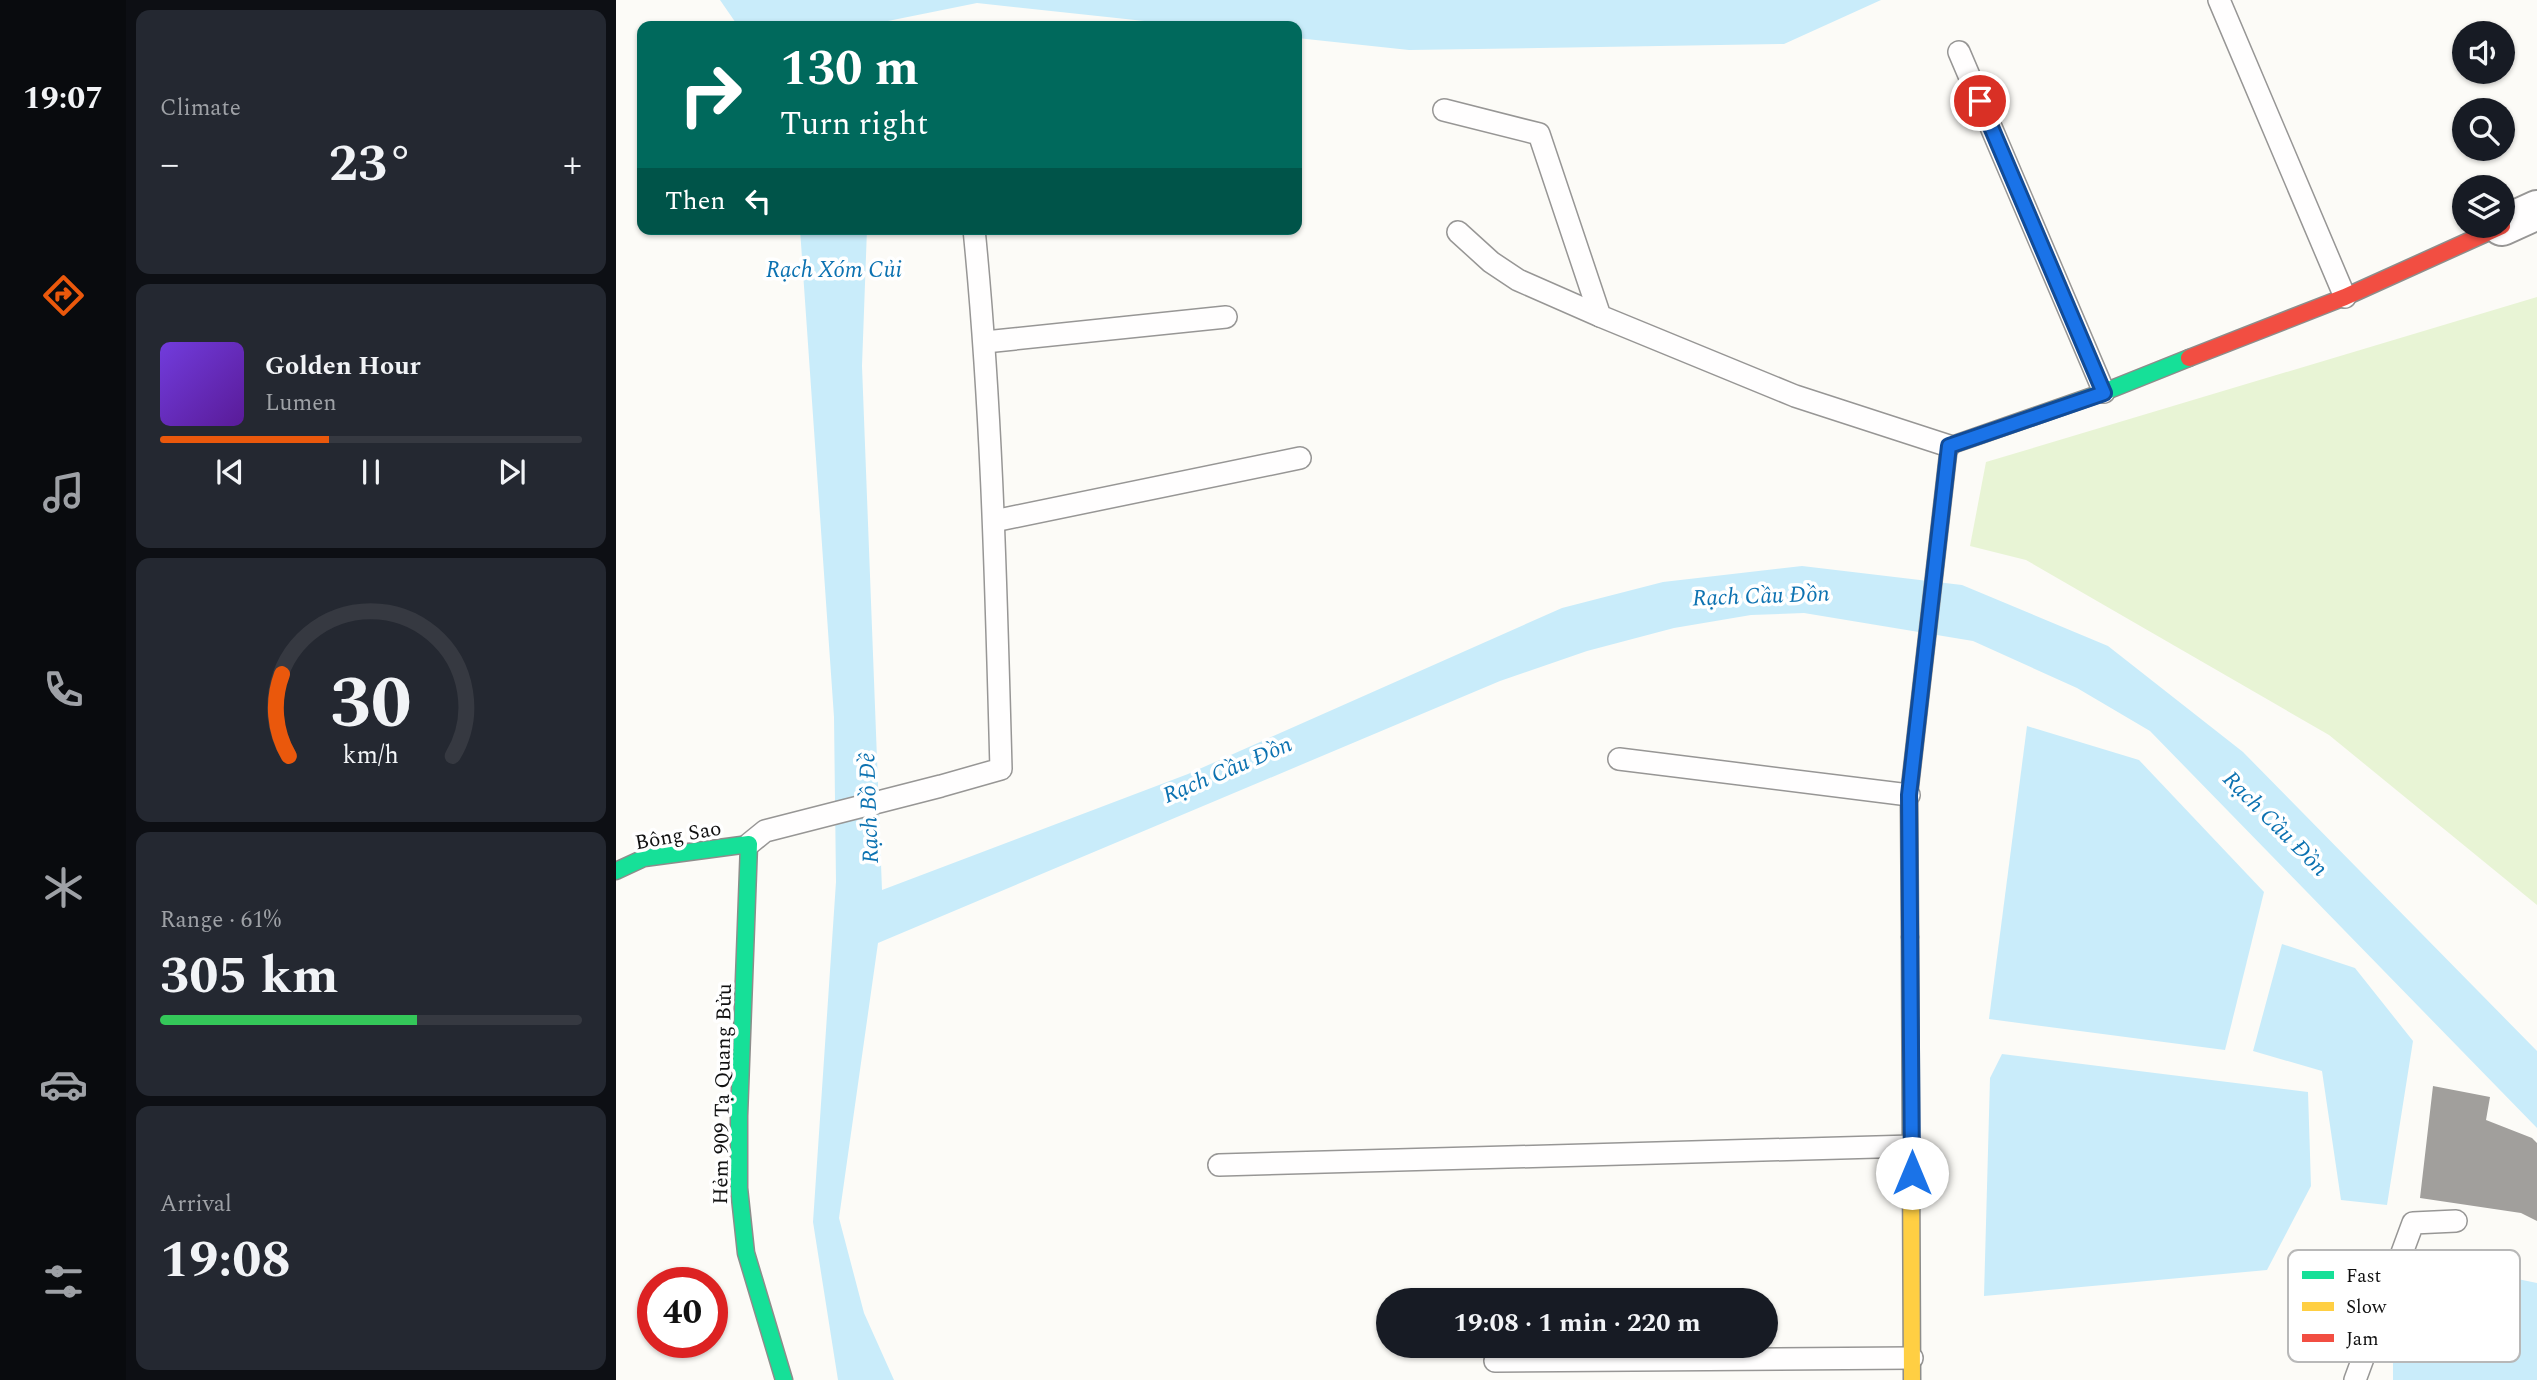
<!DOCTYPE html>
<meta charset="utf-8">
<style>
:root{--surface:#171b24;--page:#242831;--text:#f1f3f6;--muted:#9ea1a6;--line:#363941;--accent:#ea580c}
body{margin:0;font-family:Spectral,serif;background:var(--page);color:var(--text);height:100vh;display:flex;flex-direction:column;font-size:26px;white-space:nowrap}
*{box-sizing:border-box;margin:0}
p{font-size:23px;color:var(--muted)}
.icon{flex:none;width:38px;height:38px;fill:none;stroke:currentColor;stroke-width:2;stroke-linecap:round;stroke-linejoin:round}
.map{position:relative;flex:1;overflow:hidden}
.drawer{display:flex;flex-direction:column;gap:10px;padding:10px;background:#0d0f14;width:490px}
.drawer>*{flex:none}
.top-card{position:absolute;left:21px;top:21px;width:665px;height:214px;border-radius:14px;box-shadow:0 2px 5px #0004;background:#00695c;color:#fff;overflow:hidden}
.tools{position:absolute;left:1836px;top:21px;display:grid;gap:14px}
.tools a{display:grid;place-items:center;width:63px;height:63px;border-radius:50%;background:var(--surface);box-shadow:0 2px 5px #0004;font-size:35px}
.speed{position:absolute;left:21px;top:1267px;display:flex;gap:14px;font-size:35px;font-weight:700;text-align:center}
.speed>*{display:grid;place-content:center;width:91px;height:91px;border-radius:50%;background:var(--surface);box-shadow:0 2px 5px #0004;line-height:1}
.speed .limit{border:10px solid #d22;background:#fff;color:#111}
.pin{position:absolute;display:grid;place-items:center;width:60px;height:60px;color:#fff;margin:-30px;border:4px solid #fff;border-radius:50%;box-shadow:0 2px 7px #0007}
.me{position:absolute;width:77px;margin:-38px;rotate:0deg;stroke-linejoin:round;filter:drop-shadow(0 0 5px #0008)}
.turn{display:flex;align-items:center;gap:24px;height:147px;padding:0 28px;font-size:32px}
.turn .icon{width:91px;height:91px;stroke-width:2.5}
.turn b{display:block;font-size:49px;line-height:60px}
.then{display:flex;align-items:center;height:66px;padding:0 28px;background:#0003;gap:14px;font-size:26px}
.big{font-size:52px;font-weight:700;line-height:1.1}
.drawer .card{flex:1;display:flex;flex-direction:column;justify-content:center;gap:10px;min-width:0;padding:0 24px;border-radius:14px;background:var(--page)}
.drawer .dial{align-items:center;gap:0}
.dial svg{height:182px;overflow:visible;fill:none;stroke:var(--line);stroke-width:7;stroke-linecap:round;text-anchor:middle}
.dial text{fill:var(--text);stroke:none}
.song{display:flex;align-items:center;gap:21px}
.cover{width:84px;height:84px;border-radius:10px;background:linear-gradient(135deg,hsl(260 70% 55%),hsl(270 70% 35%))}
.played{height:7px;border-radius:4px;background:linear-gradient(90deg,var(--accent) 40%,var(--line) 40%)}
.keys{display:flex;justify-content:space-around;direction:ltr}
.heat{display:flex;justify-content:space-between;align-items:center;font-size:38px;direction:ltr}
.charge{height:10px;border-radius:5px;background:linear-gradient(90deg,#34c759 61%,var(--line) 0)}
.trip{position:absolute;left:760px;top:1288px;width:402px;height:70px;border-radius:35px;background:var(--surface);box-shadow:0 2px 5px #0004;font-weight:700;line-height:70px;text-align:center}
main{display:flex;flex:1;min-height:0}
.menu{display:flex;flex-direction:column;width:126px;justify-content:space-around;align-items:center;background:#090b0e;color:var(--muted)}
.menu .icon{width:49px;height:49px}
.menu .on{color:var(--accent)}
.menu b{font-size:32px;color:var(--text)}
.map>svg:first-child{display:block}
.green{fill:#e8f4d5}
.water{fill:#c9ecfa}
.building{fill:#a19f9c}
.lines{fill:none;stroke-linecap:round;stroke-linejoin:round}
.lane-casing{stroke:#979695;stroke-width:24}
.street-casing{stroke:#979695;stroke-width:42}
.fast-casing{stroke:#8d8d8b;stroke-width:19}
.slow-casing{stroke:#8d8d8b;stroke-width:19}
.jam-casing{stroke:#8d8d8b;stroke-width:19}
.lane{stroke:#fffefe;stroke-width:21}
.street{stroke:#fffefe;stroke-width:38}
.fast{stroke:#16e098;stroke-width:16}
.slow{stroke:#ffcf43;stroke-width:16}
.jam{stroke:#f24e42;stroke-width:16}
.route-casing{stroke:#114b97;stroke-width:18}
.route{stroke:#1a73e8;stroke-width:12}
.labels{text-anchor:middle;stroke-width:7;stroke-linejoin:round;paint-order:stroke}
.street-label{font-size:21px;fill:#111;stroke:#fff}
.water-label{font-size:23px;font-style:italic;fill:#0c72b1;stroke:#fff}
.key{fill:#fff;stroke:#b8b8b8;stroke-width:2}
.key-label{font-size:19px;fill:#111}
</style>
<main>
<nav class="menu">
<b>19:07</b>
<svg class="icon on" aria-label="directions" viewBox="0 0 24 24"><path d="M12 3l9 9-9 9-9-9zM9 14v-3h6M13 9l2 2-2 2"/></svg>
<svg class="icon" aria-label="music" viewBox="0 0 24 24"><path d="M9 18V5l10-2v13"/><circle cx="6" cy="18" r="3"/><circle cx="16" cy="16" r="3"/></svg>
<svg class="icon" aria-label="phone" viewBox="0 0 24 24"><path d="M5 4h4l2 5-3 2q2 4 5 5l2-3 5 2v4C11 20 4 13 5 4z"/></svg>
<svg class="icon" aria-label="climate" viewBox="0 0 24 24"><path d="M12 3v18M4 7l16 10M4 17L20 7"/></svg>
<svg class="icon" aria-label="car" viewBox="0 0 24 24"><path d="M5 17H2v-5l4-1 3-4h7l3 4 3 1v5h-3M9 17h6M6 11h13"/><circle cx="7" cy="17" r="2"/><circle cx="17" cy="17" r="2"/></svg>
<svg class="icon" aria-label="filters" viewBox="0 0 24 24"><path d="M4 7h16M4 17h16"/><circle cx="9" cy="7" r="2"/><circle cx="15" cy="17" r="2"/></svg>
</nav>
<section class="drawer">
<div class="card"><p>Climate</p>
<div class="heat"><a>−</a><b class="big">23°</b><a>+</a></div>
</div>
<div class="card">
<div class="song"><i class="cover"></i><div><b>Golden Hour</b><p>Lumen</p></div></div>
<div class="played"></div>
<div class="keys"><svg class="icon" aria-label="previous" viewBox="0 0 24 24"><path d="M18 5L8 12l10 7zM5 5v14"/></svg><svg class="icon" aria-label="pause" viewBox="0 0 24 24"><path d="M8 5v14M16 5v14"/></svg><svg class="icon" aria-label="next" viewBox="0 0 24 24"><path d="M6 5l10 7-10 7zM19 5v14"/></svg></div>
</div>
<div class="card dial"><svg viewBox="0 0 100 80">
<path d="M14 69A42 42 0 1 1 86 69"/>
<path d="M14 69A42 42 0 0 1 11 33" stroke="#ea580c"/>
<text x="50" y="56" font-size="32" font-weight="700">30</text>
<text x="50" y="72" font-size="11">km/h</text>
</svg></div>
<div class="card"><p>Range · 61%</p><b class="big">305 km</b><div class="charge"></div></div>
<div class="card"><p>Arrival</p><b class="big">19:08</b></div>
</section>
<div class="map">
<svg width="1921" height="1380" viewBox="0 0 1921 1380">
<rect width="100%" height="100%" fill="#fcfbf7"/>
<polygon class="green" points="1921,297 1921,905 1713,735 1410,560 1354,546 1370,462"/>
<g class="water">
<polygon points="104,0 1265,0 1168,44 793,50 681,38 681,26 575,26 361,3 262,23 261,26 122,26"/>
<polygon points="184,229 251,229 246,366 266,890 572,774 946,608 1047,582 1186,566 1346,585 1492,646 1627,752 1921,1051 1921,1128 1534,731 1461,688 1357,641 1188,613 1135,615 1058,628 971,651 884,681 262,943 223,1218 248,1313 278,1380 222,1380 197,1222 220,882 218,717"/>
<polygon points="1411,726 1523,760 1648,892 1609,1050 1373,1019"/>
<polygon points="1666,944 1739,968 1797,1041 1771,1205 1725,1200 1706,1071 1637,1051"/>
<polygon points="1386,1054 1692,1092 1695,1186 1651,1270 1368,1296 1374,1078"/>
<polygon points="1848,1268 1921,1283 1921,1380 1777,1380 1777,1352"/>
</g>
<polygon class="building" points="1817,1086 1874,1097 1870,1120 1916,1138 1921,1143 1921,1221 1905,1213 1804,1198"/>
<g class="lines">
<defs>
<g id="lane">
<polyline points="1603,0 1729,297"/>
<polyline points="1343,52 1488,392"/>
<polyline points="828,110 923,134 984,316 1179,396 1333,446"/>
<polyline points="842,232 875,262 902,280 984,316"/>
<polyline points="369,342 610,317"/>
<polyline points="378,521 684,458"/>
<polyline points="1003,759 1293,795"/>
<path d="M133 844 149 831 325 786 385 769C380 588 376 409 358 229"/>
<polyline points="603,1165 1296,1146"/>
<polyline points="879,1361 1296,1358"/>
<polyline points="1739,1380 1797,1223 1840,1221"/>
</g>
<polyline id="street" points="1886,226 1921,210"/>
<g id="fast">
<polyline points="0,871 28,858 133,844 123,1116 123,1188 130,1253 168,1380"/>
<polyline points="1294,937 1293,795 1333,446 1488,392 1573,358"/>
</g>
<polyline id="slow" points="1294,937 1296,1380"/>
<polyline id="jam" points="1573,358 1729,297 1886,226"/>
</defs>
<use href="#lane" class="lane-casing"/>
<use href="#street" class="street-casing"/>
<use href="#fast" class="fast-casing"/>
<use href="#slow" class="slow-casing"/>
<use href="#jam" class="jam-casing"/>
<use href="#lane" class="lane"/>
<use href="#street" class="street"/>
<use href="#fast" class="fast"/>
<use href="#slow" class="slow"/>
<use href="#jam" class="jam"/>
</g>
<g class="lines">
<defs>
<polyline id="route" points="1296,1173 1293,795 1333,446 1488,393 1364,101"/>
</defs>
<use href="#route" class="route-casing"/>
<use href="#route" class="route"/>
</g>
<g class="labels">
<g class="street-label">
<text transform="translate(62 835) rotate(-10)" y="7">Bông Sao</text>
<text transform="translate(106 1094) rotate(-89)" y="7">Hẻm 909 Tạ Quang Bửu</text>
</g>
<g class="water-label">
<text x="218" y="277">Rạch Xóm Củi</text>
<text transform="translate(1145 595) rotate(-2)" y="8">Rạch Cầu Đồn</text>
<text transform="translate(611 769) rotate(-23)" y="8">Rạch Cầu Đồn</text>
<text transform="translate(252 808) rotate(-92)" y="8">Rạch Bồ Đề</text>
<text transform="translate(1660 823) rotate(45)" y="8">Rạch Cầu Đồn</text>
</g>
</g>
<rect x="1672" y="1250" width="232" height="112" rx="10" class="key"/>
<rect x="1686" y="1271" width="32" height="8" fill="#16e098"/>
<rect x="1686" y="1302" width="32" height="9" fill="#ffcf43"/>
<rect x="1686" y="1334" width="32" height="8" fill="#f24e42"/>
<g class="key-label">
<text x="1730" y="1282">Fast</text>
<text x="1730" y="1313">Slow</text>
<text x="1730" y="1345">Jam</text>
</g>
</svg>
<div class="tools">
<a><svg class="icon" aria-label="sound" viewBox="0 0 24 24"><path d="M4 9h4l5-4v14l-5-4H4zM17 9q2 3 0 6"/></svg></a>
<a><svg class="icon" aria-label="search" viewBox="0 0 24 24"><circle cx="10" cy="10" r="6"/><path d="M15 15l6 6"/></svg></a>
<a><svg class="icon" aria-label="layers" viewBox="0 0 24 24"><path d="M12 4l9 5-9 5-9-5zM3 14l9 5 9-5"/></svg></a>
</div>
<div class="speed"><div class="limit">40</div></div>
<div class="pin" style="left:1364px;top:101px;background:#d93025"><svg class="icon" aria-label="arrive" viewBox="0 0 24 24"><path d="M6 21V4h12l-3 4 3 4H6"/></svg></div>
<svg class="me" style="left:1296px;top:1173px" viewBox="-20 -20 40 40"><circle r="19" fill="#fff"/><path d="M0-13L10 11 0 6-10 11z" fill="#1a73e8"/></svg>
<div class="trip">19:08 · 1 min · 220 m</div>
<div class="top-card">
<div class="turn"><svg class="icon" aria-label="right" viewBox="0 0 24 24"><path d="M7 20v-9h11M14 6l5 5-5 5"/></svg><div><b>130 m</b>Turn right</div></div>
<div class="then">Then<svg class="icon" aria-label="left" viewBox="0 0 24 24"><path d="M17 20v-9H6M10 6l-5 5 5 5"/></svg></div>
</div>
</div>
</main>
